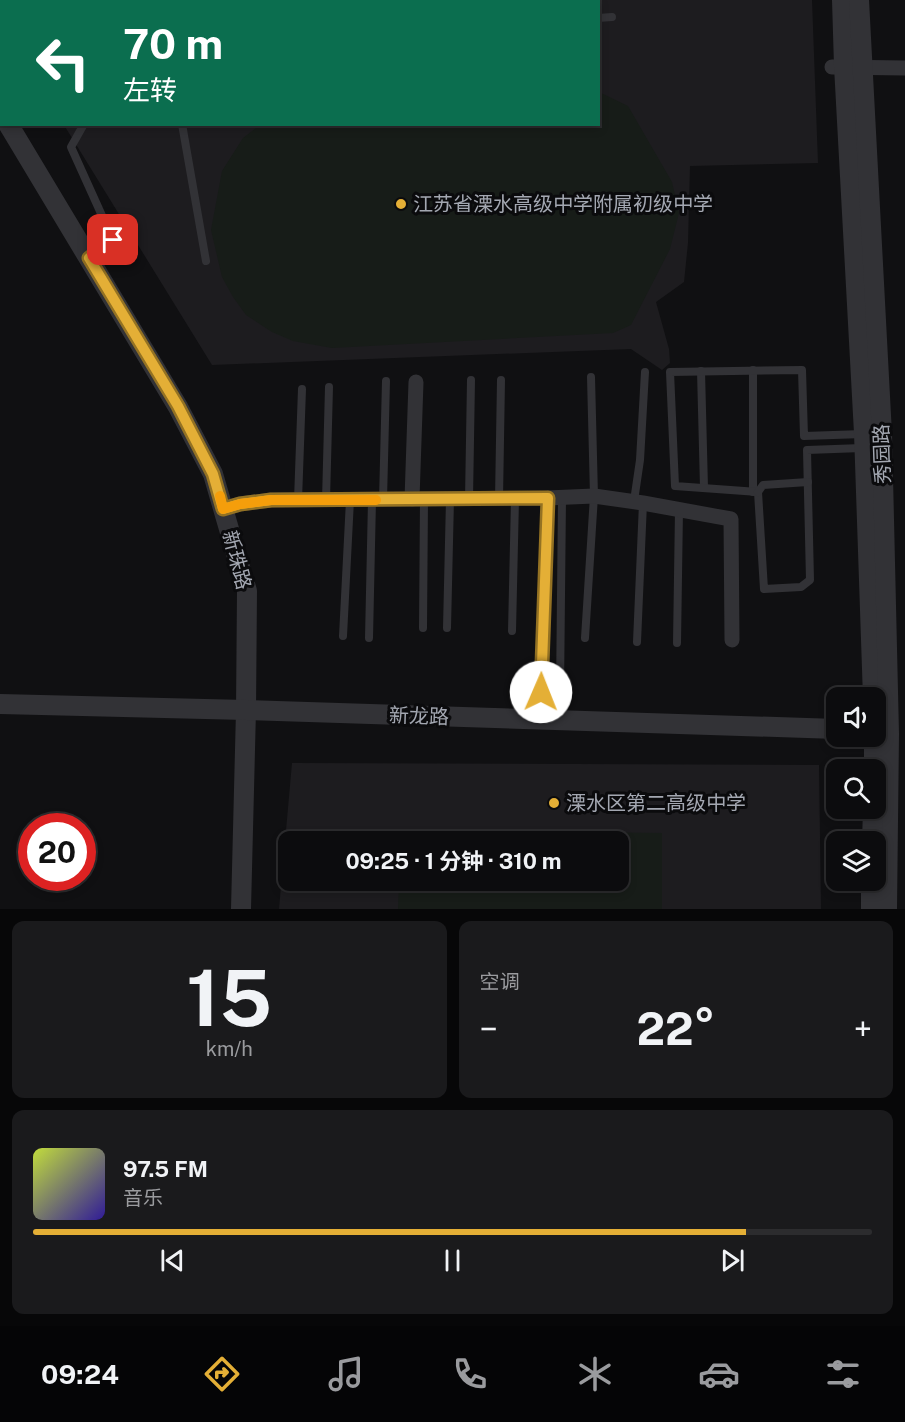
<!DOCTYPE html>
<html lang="zh">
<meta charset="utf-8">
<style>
:root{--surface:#0c0c0e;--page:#1a1a1c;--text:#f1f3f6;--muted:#9a9b9e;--line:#2c2c2e;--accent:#e4af36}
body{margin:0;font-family:"Public Sans","Noto Sans SC",sans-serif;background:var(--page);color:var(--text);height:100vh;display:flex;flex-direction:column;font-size:22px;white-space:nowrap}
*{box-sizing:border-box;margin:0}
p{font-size:20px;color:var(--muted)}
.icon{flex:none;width:33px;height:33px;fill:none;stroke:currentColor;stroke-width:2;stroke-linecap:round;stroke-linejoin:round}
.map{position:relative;height:909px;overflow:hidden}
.details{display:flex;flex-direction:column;gap:12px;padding:12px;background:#070708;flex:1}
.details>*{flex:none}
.guide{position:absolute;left:0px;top:0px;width:600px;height:126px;box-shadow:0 3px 9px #0003,0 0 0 2px var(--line);background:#0b6e4f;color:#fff;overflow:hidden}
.buttons{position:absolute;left:826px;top:687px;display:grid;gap:12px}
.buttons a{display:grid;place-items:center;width:60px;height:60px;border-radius:12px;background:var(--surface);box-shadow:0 3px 9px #0003,0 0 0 2px var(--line);font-size:30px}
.speed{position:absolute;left:18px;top:813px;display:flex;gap:12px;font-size:30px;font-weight:700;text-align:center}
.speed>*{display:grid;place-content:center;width:78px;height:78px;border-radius:50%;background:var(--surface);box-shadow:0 3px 9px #0003,0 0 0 2px var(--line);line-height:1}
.speed .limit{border:9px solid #d22;background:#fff;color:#111}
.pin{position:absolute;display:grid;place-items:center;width:51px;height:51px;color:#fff;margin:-26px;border-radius:12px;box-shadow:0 3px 9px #0006}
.me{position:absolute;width:66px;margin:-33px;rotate:1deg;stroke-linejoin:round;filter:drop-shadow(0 0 4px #0008)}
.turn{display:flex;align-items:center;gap:21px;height:126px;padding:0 24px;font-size:27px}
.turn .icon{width:78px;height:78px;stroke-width:2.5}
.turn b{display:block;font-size:42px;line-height:51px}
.big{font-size:45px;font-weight:700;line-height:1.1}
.details .tile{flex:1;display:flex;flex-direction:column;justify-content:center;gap:9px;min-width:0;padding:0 21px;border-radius:12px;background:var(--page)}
.details .dial{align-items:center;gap:0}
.dial b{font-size:78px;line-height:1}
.song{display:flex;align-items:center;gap:18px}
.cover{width:72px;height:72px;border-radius:9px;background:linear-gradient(135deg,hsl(70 70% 55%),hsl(250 70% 35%))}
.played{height:6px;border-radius:3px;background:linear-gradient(90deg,var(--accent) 85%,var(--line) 85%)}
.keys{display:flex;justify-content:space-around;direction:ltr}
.heat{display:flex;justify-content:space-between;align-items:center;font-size:33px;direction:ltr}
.details .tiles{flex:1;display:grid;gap:12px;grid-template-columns:1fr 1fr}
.tile:last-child{grid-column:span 2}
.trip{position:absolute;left:278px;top:831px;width:351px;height:60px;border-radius:12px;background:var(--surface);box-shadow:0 3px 9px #0003,0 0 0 2px var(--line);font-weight:700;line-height:60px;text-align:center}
.tab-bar{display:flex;height:96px;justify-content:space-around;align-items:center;background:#050506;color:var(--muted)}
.tab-bar .icon{width:42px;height:42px}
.tab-bar .selected{color:var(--accent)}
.tab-bar b{font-size:27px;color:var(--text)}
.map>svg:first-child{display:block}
.built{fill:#1d1c1f;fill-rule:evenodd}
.green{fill:#171c18}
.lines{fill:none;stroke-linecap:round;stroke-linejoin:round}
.service{stroke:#323236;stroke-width:8}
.minor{stroke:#323236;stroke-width:15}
.tertiary{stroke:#323236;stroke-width:20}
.route-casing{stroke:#947223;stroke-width:15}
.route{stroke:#e4af36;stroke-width:10}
.slow{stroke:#f59e0b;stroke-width:10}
.poi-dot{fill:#e4af36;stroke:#0b0b0d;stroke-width:2}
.labels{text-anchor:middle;stroke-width:6;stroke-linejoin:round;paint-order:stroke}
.poi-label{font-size:20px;fill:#a3a7b1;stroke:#0b0b0d;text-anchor:start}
.street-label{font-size:20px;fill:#a3a7b1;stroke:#0b0b0d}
</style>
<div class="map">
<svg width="905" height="909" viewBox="0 0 905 909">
<rect width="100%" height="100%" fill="#101012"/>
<g class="built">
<polygon points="0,0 812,0 818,163 690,166 688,243 684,282 656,302 669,349 670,363 662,370 631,349 212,365 64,125 598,124 598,2 2,2 1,22 0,20"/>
<path d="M292 763 819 765 821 909H279ZM288 842H618V880H288Z"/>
</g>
<g class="green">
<polygon points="599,92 628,106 672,182 679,213 670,249 631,325 613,333 332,348 293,341 272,332 246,315 233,297 222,277 211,230 222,171 243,138 260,125 598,124"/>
<polygon points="400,830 662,833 662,909 398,909 399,881 618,880 618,842 400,841"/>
</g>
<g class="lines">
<g class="service">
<polyline points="159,0 159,2"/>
<polyline points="598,18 612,17"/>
<polyline points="84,124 71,147 113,240 90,257"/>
<polyline points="182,124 206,261"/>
<polyline points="753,370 753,492"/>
<polyline points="701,371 704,488"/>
<polyline points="862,448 807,450 810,580 801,587 764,589 758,492 675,486 670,372 802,370 804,436 863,434"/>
<polyline points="758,492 763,485 808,482"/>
<polyline points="469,499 471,380"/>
<polyline points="499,499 501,380"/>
<polyline points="298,500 302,389"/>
<polyline points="326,500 329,387"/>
<polyline points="383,500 386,381"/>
<polyline points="634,501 640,460 645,372"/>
<polyline points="423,628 424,499"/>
<polyline points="447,628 450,499"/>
<polyline points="512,631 515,499"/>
<polyline points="343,636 350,500"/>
<polyline points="369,638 372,500"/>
<polyline points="585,638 594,496 591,377"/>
<polyline points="637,642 643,503"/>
<polyline points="677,643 679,510"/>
<polyline points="541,692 547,498"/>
<polyline points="560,693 562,498"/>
</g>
<g class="minor">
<polyline points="832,67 905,68"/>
<polyline points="412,499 416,382"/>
<polyline points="223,509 240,504 271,500 547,498 594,496 643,503 731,519 732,640"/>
</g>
<g class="tertiary">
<polyline points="842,0 844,66 864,433 873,698"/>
<polyline points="859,0 882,434 889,734 887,909"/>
<polyline points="8,124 178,407 213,474 247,591 246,710 241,909"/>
<polyline points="0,704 246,710 837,729"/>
<polyline points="874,770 874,736"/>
<polyline points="872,842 873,808"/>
<polyline points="871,909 871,880"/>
</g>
</g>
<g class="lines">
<defs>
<polyline id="route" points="113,240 89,258 178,406 213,474 223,509 240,504 271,500 548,498 541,692"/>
</defs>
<use href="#route" class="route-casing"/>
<use href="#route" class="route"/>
<polyline class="slow" points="220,496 223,509 240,504 271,500 376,500"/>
</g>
<g class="poi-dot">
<circle cx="401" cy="204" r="6"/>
<circle cx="554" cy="803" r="6"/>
</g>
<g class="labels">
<g class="poi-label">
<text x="413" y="211">江苏省溧水高级中学附属初级中学</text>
<text x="566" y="810">溧水区第二高级中学</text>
</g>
<g class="street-label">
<text transform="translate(882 454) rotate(-92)" y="7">秀园路</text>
<text transform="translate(237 560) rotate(75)" y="7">新珠路</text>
<text transform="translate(419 716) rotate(2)" y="7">新龙路</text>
</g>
</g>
</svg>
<div class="buttons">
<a><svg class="icon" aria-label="sound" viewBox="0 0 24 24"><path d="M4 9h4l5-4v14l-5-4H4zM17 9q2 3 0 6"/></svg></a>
<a><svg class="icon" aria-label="search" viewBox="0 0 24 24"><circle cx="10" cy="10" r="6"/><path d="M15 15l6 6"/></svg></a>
<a><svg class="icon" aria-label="layers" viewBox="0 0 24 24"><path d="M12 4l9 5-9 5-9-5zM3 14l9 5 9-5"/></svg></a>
</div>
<div class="speed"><div class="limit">20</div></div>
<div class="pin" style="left:113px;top:240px;background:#d93025"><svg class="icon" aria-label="arrive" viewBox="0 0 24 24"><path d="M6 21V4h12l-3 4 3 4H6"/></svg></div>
<svg class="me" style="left:541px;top:692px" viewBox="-20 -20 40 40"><circle r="19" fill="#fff"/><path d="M0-13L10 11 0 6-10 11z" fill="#e4af36"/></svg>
<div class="trip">09:25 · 1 分钟 · 310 m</div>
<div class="guide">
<div class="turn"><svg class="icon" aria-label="left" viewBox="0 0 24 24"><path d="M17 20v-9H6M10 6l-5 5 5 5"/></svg><div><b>70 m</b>左转</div></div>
</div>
</div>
<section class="details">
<div class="tiles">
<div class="tile dial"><b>15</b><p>km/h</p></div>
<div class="tile"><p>空调</p>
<div class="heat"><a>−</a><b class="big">22°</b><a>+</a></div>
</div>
<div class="tile">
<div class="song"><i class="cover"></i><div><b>97.5 FM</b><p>音乐</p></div></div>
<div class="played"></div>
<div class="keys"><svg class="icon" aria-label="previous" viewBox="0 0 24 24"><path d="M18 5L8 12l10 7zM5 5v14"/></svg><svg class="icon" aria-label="pause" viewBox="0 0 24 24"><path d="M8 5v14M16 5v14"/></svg><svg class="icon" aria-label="next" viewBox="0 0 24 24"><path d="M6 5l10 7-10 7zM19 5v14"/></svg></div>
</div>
</div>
</section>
<nav class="tab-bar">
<b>09:24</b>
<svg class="icon selected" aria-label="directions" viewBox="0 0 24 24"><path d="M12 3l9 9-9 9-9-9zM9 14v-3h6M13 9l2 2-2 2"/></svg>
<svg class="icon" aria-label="music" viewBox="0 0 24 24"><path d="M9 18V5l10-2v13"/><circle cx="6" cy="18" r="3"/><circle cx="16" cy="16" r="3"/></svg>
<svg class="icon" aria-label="phone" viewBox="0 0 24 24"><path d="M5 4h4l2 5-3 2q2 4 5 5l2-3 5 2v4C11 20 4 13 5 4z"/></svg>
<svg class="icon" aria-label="climate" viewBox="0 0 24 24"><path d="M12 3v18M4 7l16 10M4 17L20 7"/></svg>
<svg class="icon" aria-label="car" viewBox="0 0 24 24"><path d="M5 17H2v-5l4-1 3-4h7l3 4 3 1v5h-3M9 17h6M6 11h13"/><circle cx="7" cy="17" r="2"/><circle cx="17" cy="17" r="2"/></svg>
<svg class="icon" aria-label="filters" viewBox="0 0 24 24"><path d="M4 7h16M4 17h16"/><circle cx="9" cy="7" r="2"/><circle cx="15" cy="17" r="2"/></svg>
</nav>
